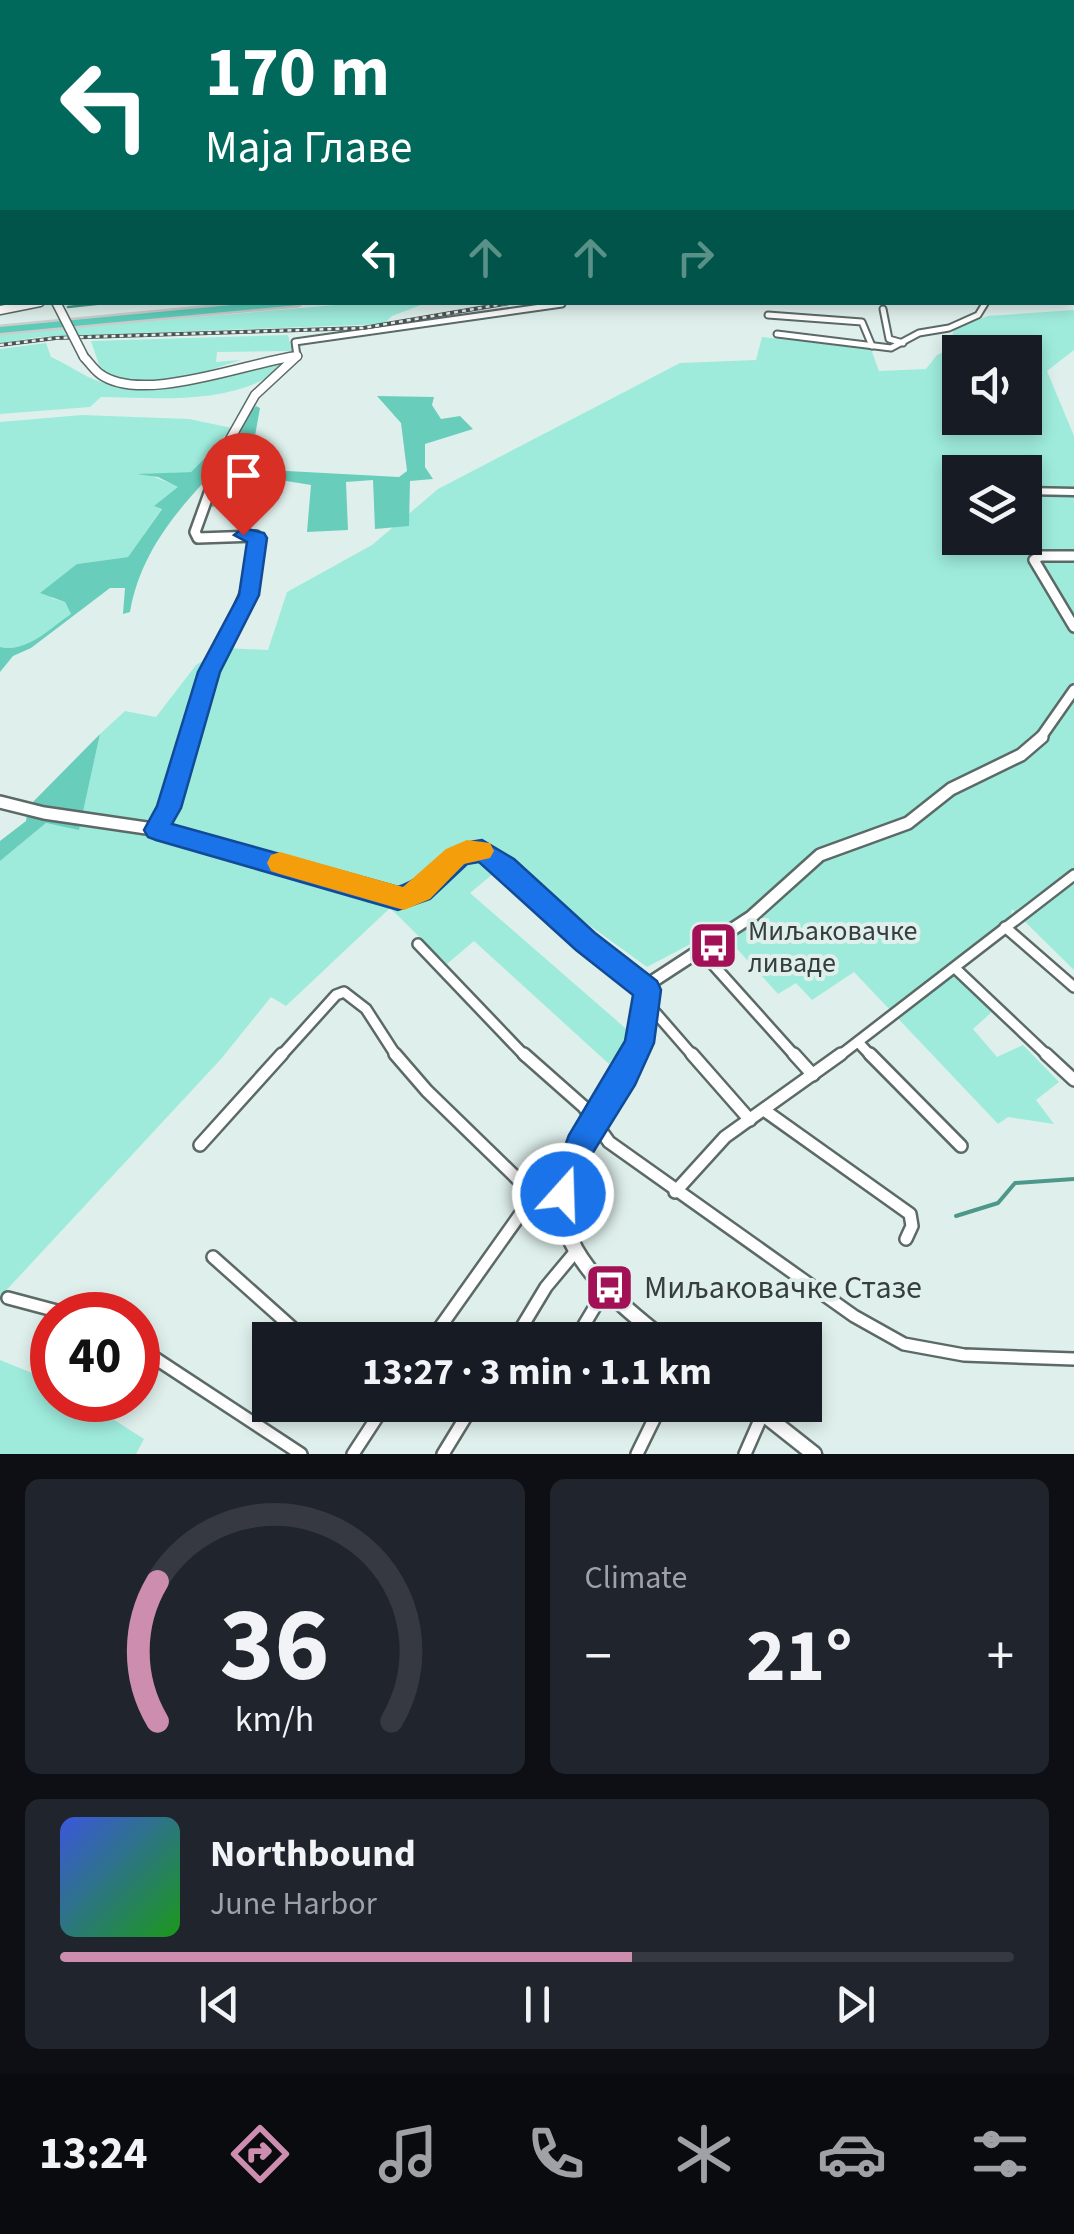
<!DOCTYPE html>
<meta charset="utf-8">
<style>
:root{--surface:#171b24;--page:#20242c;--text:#f1f3f6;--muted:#9ea1a6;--line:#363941;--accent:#cd8dae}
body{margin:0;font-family:"Source Sans 3",sans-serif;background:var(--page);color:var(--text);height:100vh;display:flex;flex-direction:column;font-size:38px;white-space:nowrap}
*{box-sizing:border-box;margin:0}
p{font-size:32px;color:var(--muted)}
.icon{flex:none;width:55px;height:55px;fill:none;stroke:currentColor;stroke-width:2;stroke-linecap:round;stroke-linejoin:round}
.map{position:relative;height:1454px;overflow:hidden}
.panel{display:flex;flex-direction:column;gap:25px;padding:25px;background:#0d0f14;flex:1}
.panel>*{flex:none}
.top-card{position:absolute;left:0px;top:0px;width:1075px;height:305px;box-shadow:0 5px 15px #0003;background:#00695c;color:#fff;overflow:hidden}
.controls{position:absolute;left:942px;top:335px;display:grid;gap:20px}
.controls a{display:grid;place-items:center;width:100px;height:100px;border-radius:0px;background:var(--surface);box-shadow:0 5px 15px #0003;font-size:50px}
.speed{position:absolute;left:30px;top:1292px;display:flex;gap:20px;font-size:50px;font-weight:700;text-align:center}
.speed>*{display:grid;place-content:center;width:130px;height:130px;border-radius:50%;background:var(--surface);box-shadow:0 5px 15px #0003;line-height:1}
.speed .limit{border:15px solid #d22;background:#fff;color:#111}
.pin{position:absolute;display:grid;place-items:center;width:85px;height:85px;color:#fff;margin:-102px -42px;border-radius:50% 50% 50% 0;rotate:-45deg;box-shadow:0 0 10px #0007}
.pin .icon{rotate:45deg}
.me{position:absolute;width:110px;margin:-55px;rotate:20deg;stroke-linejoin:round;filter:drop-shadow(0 0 8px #0008)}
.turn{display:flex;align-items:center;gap:35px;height:210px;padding:0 40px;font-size:45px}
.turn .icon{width:130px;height:130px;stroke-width:2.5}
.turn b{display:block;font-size:70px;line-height:85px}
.lanes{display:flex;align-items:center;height:95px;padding:0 40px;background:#0003;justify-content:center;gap:50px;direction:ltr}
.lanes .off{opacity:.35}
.big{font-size:75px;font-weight:700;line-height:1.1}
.panel .widget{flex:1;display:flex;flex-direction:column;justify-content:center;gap:15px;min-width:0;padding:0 35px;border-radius:15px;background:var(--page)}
.panel .dial{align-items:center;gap:0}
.dial svg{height:260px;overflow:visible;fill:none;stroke:var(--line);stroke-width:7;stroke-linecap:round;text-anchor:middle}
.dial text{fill:var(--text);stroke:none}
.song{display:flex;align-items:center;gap:30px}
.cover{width:120px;height:120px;border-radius:15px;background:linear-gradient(135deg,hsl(230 70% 55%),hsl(120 70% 35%))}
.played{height:10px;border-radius:5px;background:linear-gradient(90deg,var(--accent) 60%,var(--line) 60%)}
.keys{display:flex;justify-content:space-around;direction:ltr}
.heat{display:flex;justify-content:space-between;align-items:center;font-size:55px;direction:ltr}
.panel .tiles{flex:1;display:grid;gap:25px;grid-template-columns:1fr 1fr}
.widget:last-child{grid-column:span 2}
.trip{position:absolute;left:252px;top:1322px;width:570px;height:100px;border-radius:0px;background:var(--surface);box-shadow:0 5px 15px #0003;font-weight:700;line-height:100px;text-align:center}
.dock{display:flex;height:160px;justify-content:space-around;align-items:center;background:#090b0e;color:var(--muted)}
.dock .icon{width:70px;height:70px}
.dock .current{color:var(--accent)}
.dock b{font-size:45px;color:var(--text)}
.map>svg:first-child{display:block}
.green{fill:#9eebdc;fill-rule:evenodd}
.forest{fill:#68cebb}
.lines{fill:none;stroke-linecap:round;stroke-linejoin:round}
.stream-far1{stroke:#4e988b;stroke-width:2.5}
.stream{stroke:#4e988b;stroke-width:4}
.river{fill:#58bfad;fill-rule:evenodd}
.minor-far4-casing{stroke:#5c6a67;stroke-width:6}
.minor-far3-casing{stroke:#5c6a67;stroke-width:9}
.minor-far2-casing{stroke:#5c6a67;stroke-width:11}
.minor-far1-casing{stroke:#5c6a67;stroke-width:14}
.minor-casing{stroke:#5c6a67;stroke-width:16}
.tertiary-far4-casing{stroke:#5c6a67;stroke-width:8}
.tertiary-far3-casing{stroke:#5c6a67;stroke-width:11}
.tertiary-far2-casing{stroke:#5c6a67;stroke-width:14}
.tertiary-far1-casing{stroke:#5c6a67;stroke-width:16}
.tertiary-casing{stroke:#5c6a67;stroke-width:19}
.secondary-casing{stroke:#5c6a67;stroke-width:11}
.motorway-casing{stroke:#cbcdcd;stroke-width:5}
.minor-far4{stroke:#fff;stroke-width:4}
.minor-far3{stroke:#fff;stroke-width:5}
.minor-far2{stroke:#fff;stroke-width:6}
.minor-far1{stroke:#fff;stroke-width:9}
.minor{stroke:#fff;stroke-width:11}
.tertiary-far4{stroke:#fff;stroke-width:5}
.tertiary-far3{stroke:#fff;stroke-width:8}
.tertiary-far2{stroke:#fff;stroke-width:9}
.tertiary-far1{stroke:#fff;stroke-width:11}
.tertiary{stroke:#fff;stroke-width:14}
.secondary{stroke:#fff;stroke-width:8}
.motorway{fill:#5cccb9;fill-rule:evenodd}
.rail-casing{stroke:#4c5453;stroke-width:4}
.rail{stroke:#dff0ec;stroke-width:2.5;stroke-dasharray:4;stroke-linecap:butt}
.tertiary-bridge-casing{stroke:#5c6a67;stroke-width:11;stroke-linecap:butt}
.tertiary-bridge{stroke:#fff;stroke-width:8}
.route{fill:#1a73e8;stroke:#114b97;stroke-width:2.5}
.slow{fill:#f59e0b}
.labels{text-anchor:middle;stroke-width:8;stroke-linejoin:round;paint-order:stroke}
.poi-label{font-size:28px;fill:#373e3d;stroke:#dff0ec;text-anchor:start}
.near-poi-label{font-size:32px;fill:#373e3d;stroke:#dff0ec;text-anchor:start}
</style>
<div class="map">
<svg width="1074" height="1454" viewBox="0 0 1074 1454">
<rect width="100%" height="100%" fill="#dff0ec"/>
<g class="green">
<polygon points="359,303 426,303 392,316 384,324 39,337 0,343 0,334"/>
<path d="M1074 310V350L1047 371 1074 436V970L1012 909 1011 916 949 967 994 1010 973 1029 997 1057 1023 1045 1059 1082 1036 1100 1054 1124 1008 1117 998 1124 854 972 812 1000 796 983 778 994 719 929 647 967 505 864 470 893 631 1033 609 1064 474 941 447 964 390 908 286 1006 271 997 221 1059 0 1297V861L46 823 79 829 100 734 125 711 156 717 196 665 224 648 268 650 287 592 372 545 438 489 680 363 756 360 762 337 871 349 879 371 926 369 937 355 952 348 953 329 988 316ZM960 352H1025V418H960ZM960 472H1025V538H960Z"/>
<path d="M288 335 292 351 217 352 216 362 241 360C199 373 144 397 101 371L91 341Z"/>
<path d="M46 343 51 357C68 364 84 377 101 382 162 401 234 371 294 357 247 407 164 398 101 397L90 407 0 414V349Z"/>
<path d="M82 415 189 419 232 428 191 472 147 474 179 487 155 506 162 508 128 557 77 564 51 598 65 602 71 614C50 628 27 653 0 647V422Z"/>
<polygon points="0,1360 52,1381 52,1400 83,1400 144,1439 136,1454 0,1454"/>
</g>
<g class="forest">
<path d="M377 396 434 397 432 405 441 419 460 416 473 429 425 444V467L433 479 410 481 409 526 375 529 373 480 346 482 348 530 307 532 311 485 274 479 275 491 212 507 203 483C168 521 139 560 130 612L123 614 125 588H110L31 648 13 656 0 672V647C27 653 50 628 71 614L65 602 40 593 77 564 128 557 162 509 154 506 178 487 158 477 137 474 191 472 256 406 260 408 249 469 399 477 407 471 401 423Z"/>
<polygon points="100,734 79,830 46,823 0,861 0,841 26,821 28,807"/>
</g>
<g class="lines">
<g class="stream-far1">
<polyline points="777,0 788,2"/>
<polyline points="408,2 429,0"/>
<polyline points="68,307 114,302"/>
</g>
<polyline class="stream" points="956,1216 998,1203 1015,1183 1074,1179"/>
<rect class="river" x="1072" y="29" width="2" height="4"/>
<defs>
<g id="minor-far4">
<polyline points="917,0 926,2"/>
<polyline points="459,2 524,2"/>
</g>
<g id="minor-far3">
<polyline points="883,309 889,339 903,343"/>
<polyline points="768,315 862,322 872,346"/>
<polyline points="777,334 891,348 919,333 949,328 978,315 986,302"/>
<polyline points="297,356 295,342 562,304"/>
</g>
<polyline id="minor-far2" points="1025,491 1074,492"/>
<g id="minor-far1">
<polyline points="1005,927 1074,987"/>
<polyline points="418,944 526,1057"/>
<polyline points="700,950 796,1057"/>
<polyline points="956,969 1049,1057"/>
<polyline points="647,1003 694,1057"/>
<polyline points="858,1042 872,1057"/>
<polyline points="280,1057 336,995 344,992 366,1009 397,1057"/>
<polyline points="838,1057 1074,875"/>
</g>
<g id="minor">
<polyline points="395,1054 427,1091 534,1195"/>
<polyline points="524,1054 584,1107 609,1142 854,1316 904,1344 964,1355 1074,1359"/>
<polyline points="692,1054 750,1120"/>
<polyline points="794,1054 813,1075"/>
<polyline points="870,1054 961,1146"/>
<polyline points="1046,1054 1074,1080"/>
<polyline points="764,1110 910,1214 912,1226 906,1239"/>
<polyline points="200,1145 282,1054"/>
<polyline points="675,1192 725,1137 841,1054"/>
<polyline points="534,1195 563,1193"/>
<polyline points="213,1257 306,1340"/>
<polyline points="8,1298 72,1315"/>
<polyline points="431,1340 534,1195"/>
<polyline points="514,1340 546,1287 576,1251"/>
<polyline points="575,1340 605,1290"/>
<polyline points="138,1347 301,1454"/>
<polyline points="353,1454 385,1405"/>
<polyline points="443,1454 473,1405"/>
<polyline points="637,1454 661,1405"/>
<polyline points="745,1454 763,1413"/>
</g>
<polyline id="tertiary-far4" points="607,0 628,2"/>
<g id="tertiary-far3">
<path d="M84 357C89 362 94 370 100 374 142 405 248 362 297 356"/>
<polyline points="211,488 224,450 255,395 297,356"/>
</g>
<g id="tertiary-far2">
<polyline points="1074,556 1040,556 1034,560 1074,627"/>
<path d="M190 740C196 714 202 688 213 663 231 619 258 585 256 536L198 538 195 532 212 485"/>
<polyline points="1039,740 1074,690"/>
</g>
<g id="tertiary-far1">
<path d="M0 802 44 813 160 830 398 899C432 890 445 851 482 851L505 867 585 942 647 990"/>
<polyline points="156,829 173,798 190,737"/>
<polyline points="632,1057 640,1043 650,983 751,917 820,855 908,823 951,789 1021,755 1042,737"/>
</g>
<g id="tertiary">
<path d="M634 1054C609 1098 567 1149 563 1200 558 1256 626 1310 665 1340"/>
<polyline points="752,1405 814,1454"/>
</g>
<polyline id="secondary" points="0,310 40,302"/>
<polygon id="motorway" points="264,302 302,302 298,305 0,333 0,327"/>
</defs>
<use href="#minor-far4" class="minor-far4-casing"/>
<use href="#minor-far3" class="minor-far3-casing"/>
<use href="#minor-far2" class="minor-far2-casing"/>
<use href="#minor-far1" class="minor-far1-casing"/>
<use href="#minor" class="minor-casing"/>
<use href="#tertiary-far4" class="tertiary-far4-casing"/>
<use href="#tertiary-far3" class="tertiary-far3-casing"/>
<use href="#tertiary-far2" class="tertiary-far2-casing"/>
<use href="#tertiary-far1" class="tertiary-far1-casing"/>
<use href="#tertiary" class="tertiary-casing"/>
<use href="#secondary" class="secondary-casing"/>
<use href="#motorway" class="motorway-casing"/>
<use href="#minor-far4" class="minor-far4"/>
<use href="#minor-far3" class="minor-far3"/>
<use href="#minor-far2" class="minor-far2"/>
<use href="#minor-far1" class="minor-far1"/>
<use href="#minor" class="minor"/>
<use href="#tertiary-far4" class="tertiary-far4"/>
<use href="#tertiary-far3" class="tertiary-far3"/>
<use href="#tertiary-far2" class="tertiary-far2"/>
<use href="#tertiary-far1" class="tertiary-far1"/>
<use href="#tertiary" class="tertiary"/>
<use href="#secondary" class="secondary"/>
<use href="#motorway" class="motorway"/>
<defs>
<g id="rail">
<polyline points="909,0 919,2"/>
<polyline points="0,345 56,338 363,328 515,302"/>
</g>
</defs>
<use href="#rail" class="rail-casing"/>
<use href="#rail" class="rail"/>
<defs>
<polyline id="tertiary-bridge" points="56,302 84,357"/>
</defs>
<use href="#tertiary-bridge" class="tertiary-bridge-casing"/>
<use href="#tertiary-bridge" class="tertiary-bridge"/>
</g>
<path class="route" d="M243 528 264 533 267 538 259 595 220 672 181 808 172 824 398 887C437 874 432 846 482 840L514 859 595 933 657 981 661 990 654 1043 635 1085 592 1154 574 1205 563 1209 552 1205 547 1194 569 1135 625 1041 633 995 576 950 479 862 467 864 430 899 398 910 156 840 148 837 144 830 157 806 198 672 239 595 247 542 234 535Z"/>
<polygon class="slow" points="467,840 490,843 494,851 490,858 464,864 430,899 404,910 280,874 271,871 267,863 271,855 280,852 403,887 446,849"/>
<defs>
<symbol id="bus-square" viewBox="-11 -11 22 22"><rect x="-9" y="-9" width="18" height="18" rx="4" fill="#a21156" stroke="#dff0ec"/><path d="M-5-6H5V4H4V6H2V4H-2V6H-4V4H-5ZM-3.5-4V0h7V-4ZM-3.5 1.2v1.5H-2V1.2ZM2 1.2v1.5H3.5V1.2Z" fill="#fff"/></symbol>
</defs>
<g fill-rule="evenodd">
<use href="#bus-square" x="686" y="918" width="55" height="55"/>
<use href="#bus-square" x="582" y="1260" width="55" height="55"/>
</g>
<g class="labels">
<g class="poi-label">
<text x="748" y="940">Миљаковачке<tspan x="748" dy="32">ливаде</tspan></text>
</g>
<g class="near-poi-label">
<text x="644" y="1298">Миљаковачке Стазе</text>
</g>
</g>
</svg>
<div class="controls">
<a><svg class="icon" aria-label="sound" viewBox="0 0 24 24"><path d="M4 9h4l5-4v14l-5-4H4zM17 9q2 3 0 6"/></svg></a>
<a><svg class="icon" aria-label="layers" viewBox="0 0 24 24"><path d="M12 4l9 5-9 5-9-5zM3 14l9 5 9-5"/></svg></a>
</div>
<div class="speed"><div class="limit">40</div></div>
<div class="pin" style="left:243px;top:535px;background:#d93025"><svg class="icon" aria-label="arrive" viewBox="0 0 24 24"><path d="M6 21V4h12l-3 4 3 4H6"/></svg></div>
<svg class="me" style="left:563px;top:1194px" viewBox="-20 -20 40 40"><circle r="17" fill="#1a73e8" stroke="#fff" stroke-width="3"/><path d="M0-11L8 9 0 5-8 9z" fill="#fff"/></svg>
<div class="trip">13:27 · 3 min · 1.1 km</div>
<div class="top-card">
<div class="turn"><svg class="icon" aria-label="left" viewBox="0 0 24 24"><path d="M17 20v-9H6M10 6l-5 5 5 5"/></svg><div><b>170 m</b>Маја Главе</div></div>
<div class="lanes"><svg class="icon" aria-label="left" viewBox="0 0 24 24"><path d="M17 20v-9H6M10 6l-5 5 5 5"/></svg><svg class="icon off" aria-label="ahead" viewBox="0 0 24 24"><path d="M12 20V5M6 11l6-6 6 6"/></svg><svg class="icon off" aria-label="ahead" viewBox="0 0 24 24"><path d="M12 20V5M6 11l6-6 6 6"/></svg><svg class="icon off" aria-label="right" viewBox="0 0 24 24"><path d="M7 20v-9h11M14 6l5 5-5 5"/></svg></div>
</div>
</div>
<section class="panel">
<div class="tiles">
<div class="widget dial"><svg viewBox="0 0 100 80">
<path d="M14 69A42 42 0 1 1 86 69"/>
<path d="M14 69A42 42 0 0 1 14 26" stroke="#cd8dae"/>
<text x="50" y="56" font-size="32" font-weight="700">36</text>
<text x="50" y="72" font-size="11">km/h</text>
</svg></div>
<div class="widget"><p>Climate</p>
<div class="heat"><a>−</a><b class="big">21°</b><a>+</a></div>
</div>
<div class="widget">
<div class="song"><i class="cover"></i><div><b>Northbound</b><p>June Harbor</p></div></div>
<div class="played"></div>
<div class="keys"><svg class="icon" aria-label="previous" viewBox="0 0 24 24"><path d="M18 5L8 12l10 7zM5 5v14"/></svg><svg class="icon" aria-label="pause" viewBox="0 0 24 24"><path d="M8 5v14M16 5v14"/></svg><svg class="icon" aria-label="next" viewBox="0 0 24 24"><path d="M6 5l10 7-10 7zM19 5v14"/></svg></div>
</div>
</div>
</section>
<nav class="dock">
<b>13:24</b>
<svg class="icon current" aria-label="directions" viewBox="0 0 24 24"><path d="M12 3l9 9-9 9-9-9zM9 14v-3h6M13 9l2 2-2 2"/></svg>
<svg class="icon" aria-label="music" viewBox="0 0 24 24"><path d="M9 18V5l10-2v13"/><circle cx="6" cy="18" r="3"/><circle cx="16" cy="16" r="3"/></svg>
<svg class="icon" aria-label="phone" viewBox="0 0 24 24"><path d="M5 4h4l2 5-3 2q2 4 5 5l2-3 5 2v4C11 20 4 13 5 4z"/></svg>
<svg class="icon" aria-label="climate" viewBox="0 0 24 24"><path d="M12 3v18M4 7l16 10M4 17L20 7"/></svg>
<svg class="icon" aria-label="car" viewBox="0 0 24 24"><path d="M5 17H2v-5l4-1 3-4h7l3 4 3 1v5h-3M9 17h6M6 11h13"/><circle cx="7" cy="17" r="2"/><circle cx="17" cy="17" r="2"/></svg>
<svg class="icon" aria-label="filters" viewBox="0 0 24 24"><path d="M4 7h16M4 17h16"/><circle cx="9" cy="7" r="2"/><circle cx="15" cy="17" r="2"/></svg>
</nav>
